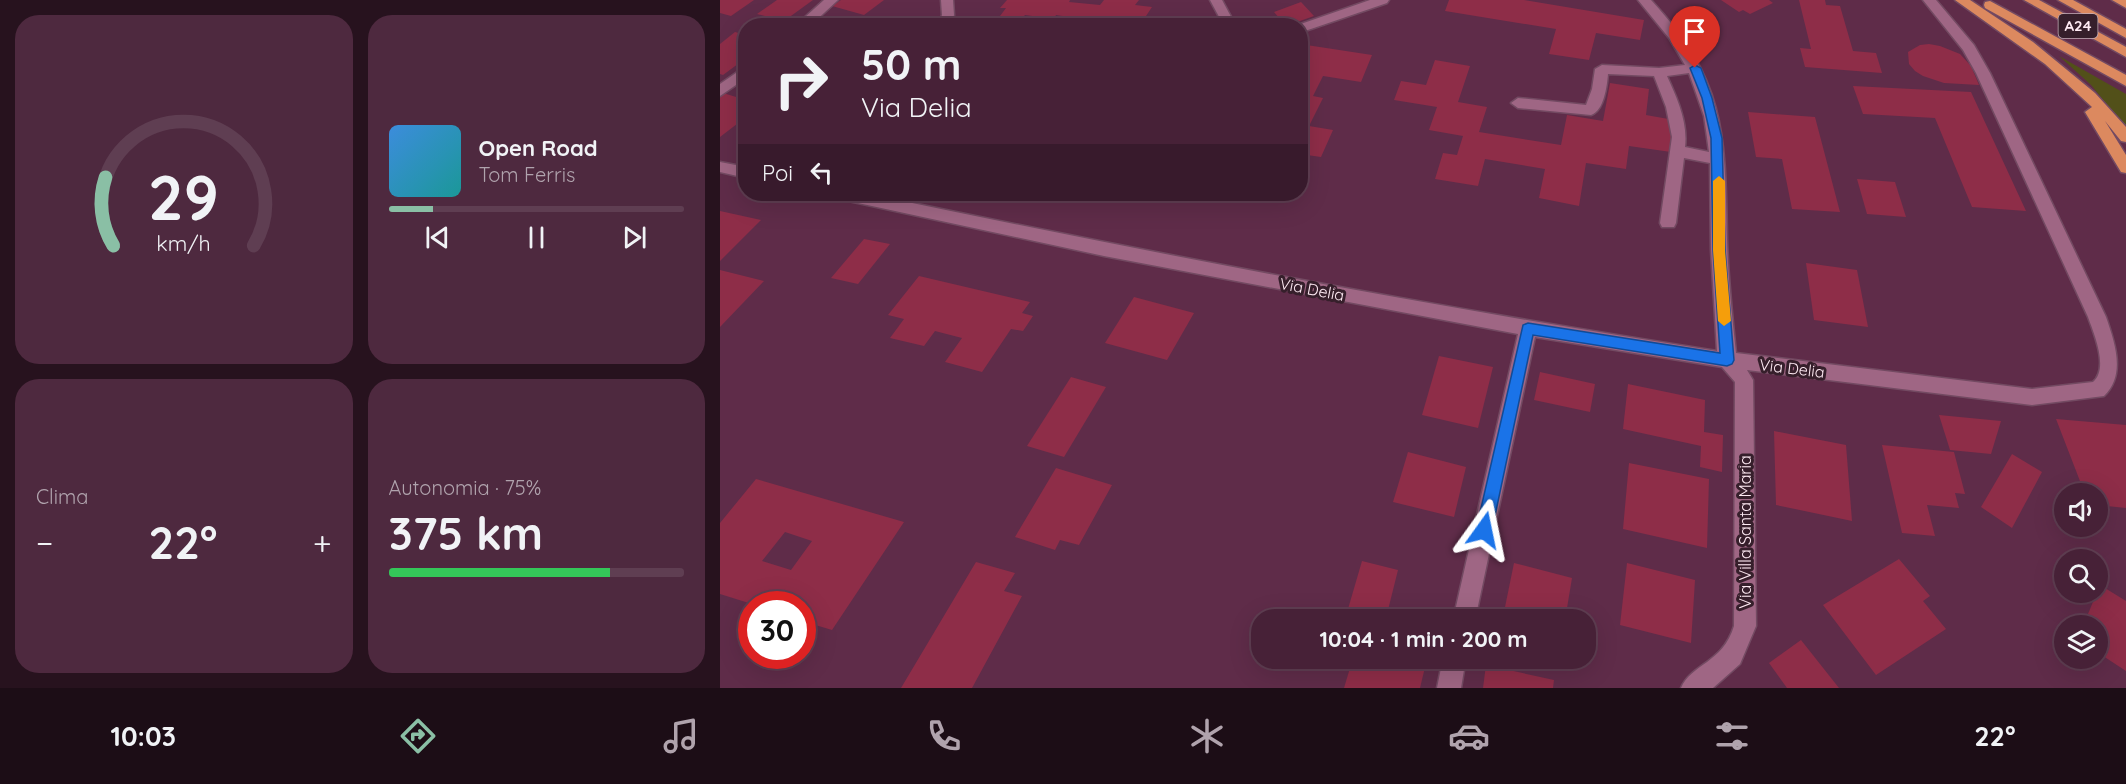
<!DOCTYPE html>
<html lang="it">
<meta charset="utf-8">
<style>
:root{--surface:#472137;--page:#4e293f;--text:#f1f3f6;--muted:#b0a3ad;--line:#5f3e52;--accent:#8abfa5}
body{margin:0;font-family:Quicksand,sans-serif;background:var(--page);color:var(--text);height:100vh;display:flex;flex-direction:column;font-size:22px;white-space:nowrap}
*{box-sizing:border-box;margin:0}
p{font-size:20px;color:var(--muted)}
.icon{flex:none;width:33px;height:33px;fill:none;stroke:currentColor;stroke-width:2;stroke-linecap:round;stroke-linejoin:round}
.map{position:relative;flex:1;overflow:hidden}
.sheet{display:flex;flex-direction:column;gap:15px;padding:15px;background:#27121e;width:720px}
.sheet>*{flex:none}
.banner{position:absolute;left:18px;top:18px;width:570px;height:183px;border-radius:24px;box-shadow:0 6px 24px #0002,0 0 0 2px var(--line);background:#472137;color:var(--text);overflow:hidden}
.tools{position:absolute;left:1334px;top:483px;display:grid;gap:12px}
.tools a{display:grid;place-items:center;width:54px;height:54px;border-radius:50%;background:var(--surface);box-shadow:0 6px 24px #0002,0 0 0 2px var(--line);font-size:30px}
.speed{position:absolute;left:18px;top:591px;display:flex;gap:12px;font-size:30px;font-weight:700;text-align:center}
.speed>*{display:grid;place-content:center;width:78px;height:78px;border-radius:50%;background:var(--surface);box-shadow:0 6px 24px #0002,0 0 0 2px var(--line);line-height:1}
.speed .limit{border:9px solid #d22;background:#fff;color:#111}
.pin{position:absolute;display:grid;place-items:center;width:51px;height:51px;color:#fff;margin:-62px -26px;border-radius:50% 50% 50% 0;rotate:-45deg;box-shadow:0 0 6px #0007}
.pin .icon{rotate:45deg}
.me{position:absolute;width:66px;margin:-33px;rotate:12deg;stroke-linejoin:round;filter:drop-shadow(0 0 4px #0008)}
.turn{display:flex;align-items:center;gap:21px;height:126px;padding:0 24px;font-size:27px}
.turn .icon{width:78px;height:78px;stroke-width:2.5}
.turn b{display:block;font-size:42px;line-height:51px}
.then{display:flex;align-items:center;height:57px;padding:0 24px;background:#0003;gap:12px;font-size:22px}
.big{font-size:45px;font-weight:700;line-height:1.1}
.sheet .tile{flex:1;display:flex;flex-direction:column;justify-content:center;gap:9px;min-width:0;padding:0 21px;border-radius:24px;background:var(--page)}
.sheet .dial{align-items:center;gap:0}
.dial svg{height:156px;overflow:visible;fill:none;stroke:var(--line);stroke-width:7;stroke-linecap:round;text-anchor:middle}
.dial text{fill:var(--text);stroke:none}
.song{display:flex;align-items:center;gap:18px}
.cover{width:72px;height:72px;border-radius:9px;background:linear-gradient(135deg,hsl(210 70% 55%),hsl(180 70% 35%))}
.played{height:6px;border-radius:3px;background:linear-gradient(90deg,var(--accent) 15%,var(--line) 15%)}
.keys{display:flex;justify-content:space-around;direction:ltr}
.heat{display:flex;justify-content:space-between;align-items:center;font-size:33px;direction:ltr}
.charge{height:9px;border-radius:4px;background:linear-gradient(90deg,#34c759 75%,var(--line) 0)}
.sheet .tiles{flex:1;display:grid;gap:15px;grid-template-columns:repeat(2,1fr)}
.trip{position:absolute;left:531px;top:609px;width:345px;height:60px;border-radius:24px;background:var(--surface);box-shadow:0 6px 24px #0002,0 0 0 2px var(--line);font-weight:700;line-height:60px;text-align:center}
.dock{display:flex;height:96px;justify-content:space-around;align-items:center;background:#1c0d16;color:var(--muted)}
.dock .icon{width:42px;height:42px}
.dock .on{color:var(--accent)}
.dock b{font-size:27px;color:var(--text)}
main{display:flex;flex:1;min-height:0}
.map>svg:first-child{display:block}
.green{fill:#525019}
.building{fill:#8e2d48;fill-rule:evenodd}
.lines{fill:none;stroke-linecap:round;stroke-linejoin:round}
.minor-casing{stroke:#734a62;stroke-width:3}
.highway-casing{stroke:#734a62;stroke-width:3}
.minor{fill:#9f6684;fill-rule:evenodd}
.highway{fill:#dc895f;fill-rule:evenodd}
.route{fill:#1a73e8;stroke:#114b97;stroke-width:1.5}
.slow{fill:#f59e0b}
.labels{text-anchor:middle;stroke-width:6;stroke-linejoin:round;paint-order:stroke}
.shield{fill:#361f2b;stroke:#c3aeb8;stroke-width:1.5}
.shield-label{font-size:15px;font-weight:bold;fill:#ffebf4}
.street-label{font-size:16px;fill:#ffebf4;stroke:#361f2b}
</style>
<main>
<section class="sheet">
<div class="tiles">
<div class="tile dial"><svg viewBox="0 0 100 80">
<path d="M14 69A42 42 0 1 1 86 69"/>
<path d="M14 69A42 42 0 0 1 10 34" stroke="#8abfa5"/>
<text x="50" y="56" font-size="32" font-weight="700">29</text>
<text x="50" y="72" font-size="11">km/h</text>
</svg></div>
<div class="tile">
<div class="song"><i class="cover"></i><div><b>Open Road</b><p>Tom Ferris</p></div></div>
<div class="played"></div>
<div class="keys"><svg class="icon" aria-label="previous" viewBox="0 0 24 24"><path d="M18 5L8 12l10 7zM5 5v14"/></svg><svg class="icon" aria-label="pause" viewBox="0 0 24 24"><path d="M8 5v14M16 5v14"/></svg><svg class="icon" aria-label="next" viewBox="0 0 24 24"><path d="M6 5l10 7-10 7zM19 5v14"/></svg></div>
</div>
<div class="tile"><p>Clima</p>
<div class="heat"><a>−</a><b class="big">22°</b><a>+</a></div>
</div>
<div class="tile"><p>Autonomia · 75%</p><b class="big">375 km</b><div class="charge"></div></div>
</div>
</section>
<div class="map">
<svg width="1406" height="688" viewBox="0 0 1406 688">
<rect width="100%" height="100%" fill="#5f2c49"/>
<polygon class="green" points="1339,56 1406,94 1406,128 1371,85"/>
<g class="building">
<polygon points="0,0 34,0 11,16 0,13"/>
<polygon points="57,0 93,0 64,21 37,14"/>
<polygon points="121,0 164,0 144,15 112,6"/>
<polygon points="287,0 350,0 349,2 380,5 384,0 419,0 415,5 432,7 422,22 386,17 380,26 372,26 357,24 361,19 336,15 334,19 305,15 298,23 277,20 286,8 280,8"/>
<polygon points="729,0 804,0 924,20 920,40 876,33 869,60 829,54 836,29 725,11"/>
<polygon points="1001,0 1049,0 1053,3 1030,14 1023,10 1019,12"/>
<polygon points="1079,0 1105,0 1106,5 1120,6 1133,51 1156,53 1162,73 1085,67 1080,48 1091,49"/>
<polygon points="581,2 594,16 566,26 554,12"/>
<polygon points="15,32 26,35 26,58 3,75 0,74 0,44"/>
<polygon points="580,44 652,55 641,82 603,76 593,96 603,98 589,126 613,130 601,157 580,154"/>
<polygon points="1209,44 1220,46 1240,54 1251,66 1259,85 1224,83 1203,76 1195,71 1189,64 1188,52 1200,45"/>
<polygon points="715,60 750,66 738,102 767,107 759,132 841,145 847,115 883,121 890,83 929,89 926,115 954,120 951,152 909,146 906,169 866,163 859,206 819,198 825,169 765,159 758,186 715,179 723,153 737,155 743,136 709,130 717,107 674,100 681,81 706,85"/>
<polygon points="1133,86 1251,92 1306,211 1252,207 1215,118 1143,114"/>
<polygon points="3,93 26,100 26,117 0,137 0,96"/>
<polygon points="1028,112 1095,117 1120,212 1072,209 1062,159 1036,157"/>
<polygon points="1137,179 1175,182 1186,217 1147,214"/>
<polygon points="0,211 41,220 0,261"/>
<polygon points="144,239 170,244 138,284 111,278"/>
<polygon points="1086,263 1137,270 1148,327 1094,320"/>
<polygon points="0,270 44,281 0,327"/>
<polygon points="199,276 310,302 302,313 313,316 303,331 291,329 262,372 225,362 242,338 215,331 204,346 170,338 184,319 168,315"/>
<polygon points="414,297 474,313 447,360 385,343"/>
<polygon points="719,356 773,367 758,428 702,415"/>
<polygon points="820,372 875,384 870,412 814,400"/>
<polygon points="351,377 386,387 344,457 307,446"/>
<polygon points="908,384 985,400 984,432 1003,435 1002,472 980,467 981,446 903,429"/>
<polygon points="1219,415 1281,421 1271,454 1230,450"/>
<polygon points="1336,419 1406,425 1406,508 1377,505 1377,494 1365,494"/>
<polygon points="1054,431 1126,445 1132,521 1056,505"/>
<polygon points="1162,445 1234,452 1245,494 1235,493 1239,508 1207,505 1215,536 1182,533"/>
<polygon points="688,452 746,467 734,517 673,502"/>
<polygon points="1292,454 1322,472 1292,528 1261,507"/>
<polygon points="909,463 989,479 987,548 903,529"/>
<polygon points="336,468 392,485 359,545 340,540 335,550 295,537"/>
<path d="M36 479 184 522 112 630 82 621V604H32L0 594V523ZM65 532 92 541 71 570 42 561Z"/>
<polygon points="1179,559 1210,596 1203,601 1226,629 1156,675 1103,605"/>
<polygon points="642,561 678,570 666,618 628,609"/>
<polygon points="256,562 295,573 284,591 302,596 252,688 181,688"/>
<polygon points="794,563 852,578 845,620 812,620 784,612"/>
<polygon points="907,563 975,580 971,643 900,625"/>
<polygon points="1380,585 1406,601 1406,671 1377,652 1377,626 1363,626"/>
<polygon points="1081,640 1119,688 1067,688 1049,663"/>
<polygon points="633,658 689,658 706,663 700,688 624,688"/>
<polygon points="766,665 834,680 833,688 763,688"/>
</g>
<g class="lines">
<defs>
<g id="minor">
<polygon points="104,0 118,0 90,26 75,26"/>
<polygon points="221,0 233,0 234,15 231,26 218,26 222,15"/>
<polygon points="490,0 502,0 516,26 504,26"/>
<polygon points="650,0 669,0 667,3 585,31 580,32 580,26 575,26"/>
<path d="M918 0H931C1006 81 1005 134 1007 239 1008 277 1012 315 1016 353L1312 389 1373 382C1389 368 1374 334 1368 317L1256 73 1243 50 1203 0H1216L1254 45 1270 73 1386 317C1395 343 1406 375 1384 396L1312 405 1027 370 1033 380 1036 626 1020 664 993 688H961C971 664 1003 663 1014 626L1015 382 1002 367 815 337 755 620H733L798 334 384 256 124 200 118 198 116 194H149C430 253 713 307 997 351L991 250 990 163 964 158 956 223 954 227H942L940 223 952 137 946 107 934 76 888 74C887 86 884 111 871 115L798 108 791 103 798 98 866 105 872 89 875 69 882 65 939 68 965 65 949 38ZM969 73 984 116 989 152 965 147C968 122 957 98 947 76Z"/>
<polygon points="26,66 26,78 0,96 0,84"/>
<polygon points="0,162 26,167 26,178 0,172"/>
<polygon points="723,658 746,658 741,688 717,688"/>
</g>
<g id="highway">
<polygon points="1235,0 1250,0 1313,42 1375,93 1406,127 1406,142 1401,141 1385,121 1406,155 1406,173 1401,172 1365,112 1372,107 1325,64"/>
<polygon points="1304,0 1319,0 1406,47 1406,57"/>
<polygon points="1338,0 1353,0 1406,29 1406,38"/>
<polygon points="1392,0 1406,0 1406,8"/>
<polygon points="1270,1 1406,75 1406,86 1265,8 1264,5 1265,2"/>
</g>
</defs>
<use href="#minor" class="minor-casing"/>
<use href="#highway" class="highway-casing"/>
<use href="#minor" class="minor"/>
<use href="#highway" class="highway"/>
</g>
<polygon class="route" points="975,65 981,68 992,98 1002,138 1005,250 1014,360 1012,364 1007,366 813,335 772,530 769,535 764,538 758,535 756,530 803,325 808,323 1000,353 993,250 991,138 982,98 970,68"/>
<polygon class="slow" points="999,176 1005,181 1005,250 1011,321 1004,326 998,321 993,250 993,181"/>
<g class="labels">
<rect class="shield" x="1338.5" y="14" width="39" height="24" rx="4.5"/>
<g class="shield-label">
<text x="1358" y="31">A24</text>
</g>
<g class="street-label">
<text transform="translate(592 289) rotate(11)" y="6">Via Delia</text>
<text transform="translate(1072 368) rotate(7)" y="6">Via Delia</text>
<text transform="translate(1025 532) rotate(-90)" y="6">Via Villa Santa Maria</text>
</g>
</g>
</svg>
<div class="tools">
<a><svg class="icon" aria-label="sound" viewBox="0 0 24 24"><path d="M4 9h4l5-4v14l-5-4H4zM17 9q2 3 0 6"/></svg></a>
<a><svg class="icon" aria-label="search" viewBox="0 0 24 24"><circle cx="10" cy="10" r="6"/><path d="M15 15l6 6"/></svg></a>
<a><svg class="icon" aria-label="layers" viewBox="0 0 24 24"><path d="M12 4l9 5-9 5-9-5zM3 14l9 5 9-5"/></svg></a>
</div>
<div class="speed"><div class="limit">30</div></div>
<div class="pin" style="left:975px;top:68px;background:#d93025"><svg class="icon" aria-label="arrive" viewBox="0 0 24 24"><path d="M6 21V4h12l-3 4 3 4H6"/></svg></div>
<svg class="me" style="left:764px;top:530px" viewBox="-20 -20 40 40"><path d="M0-17L14 15 0 8-14 15z" fill="#1a73e8" stroke="#fff" stroke-width="4"/></svg>
<div class="trip">10:04 · 1 min · 200 m</div>
<div class="banner">
<div class="turn"><svg class="icon" aria-label="right" viewBox="0 0 24 24"><path d="M7 20v-9h11M14 6l5 5-5 5"/></svg><div><b>50 m</b>Via Delia</div></div>
<div class="then">Poi<svg class="icon" aria-label="left" viewBox="0 0 24 24"><path d="M17 20v-9H6M10 6l-5 5 5 5"/></svg></div>
</div>
</div>
</main>
<nav class="dock">
<b>10:03</b>
<svg class="icon on" aria-label="directions" viewBox="0 0 24 24"><path d="M12 3l9 9-9 9-9-9zM9 14v-3h6M13 9l2 2-2 2"/></svg>
<svg class="icon" aria-label="music" viewBox="0 0 24 24"><path d="M9 18V5l10-2v13"/><circle cx="6" cy="18" r="3"/><circle cx="16" cy="16" r="3"/></svg>
<svg class="icon" aria-label="phone" viewBox="0 0 24 24"><path d="M5 4h4l2 5-3 2q2 4 5 5l2-3 5 2v4C11 20 4 13 5 4z"/></svg>
<svg class="icon" aria-label="climate" viewBox="0 0 24 24"><path d="M12 3v18M4 7l16 10M4 17L20 7"/></svg>
<svg class="icon" aria-label="car" viewBox="0 0 24 24"><path d="M5 17H2v-5l4-1 3-4h7l3 4 3 1v5h-3M9 17h6M6 11h13"/><circle cx="7" cy="17" r="2"/><circle cx="17" cy="17" r="2"/></svg>
<svg class="icon" aria-label="filters" viewBox="0 0 24 24"><path d="M4 7h16M4 17h16"/><circle cx="9" cy="7" r="2"/><circle cx="15" cy="17" r="2"/></svg>
<b>22°</b>
</nav>
